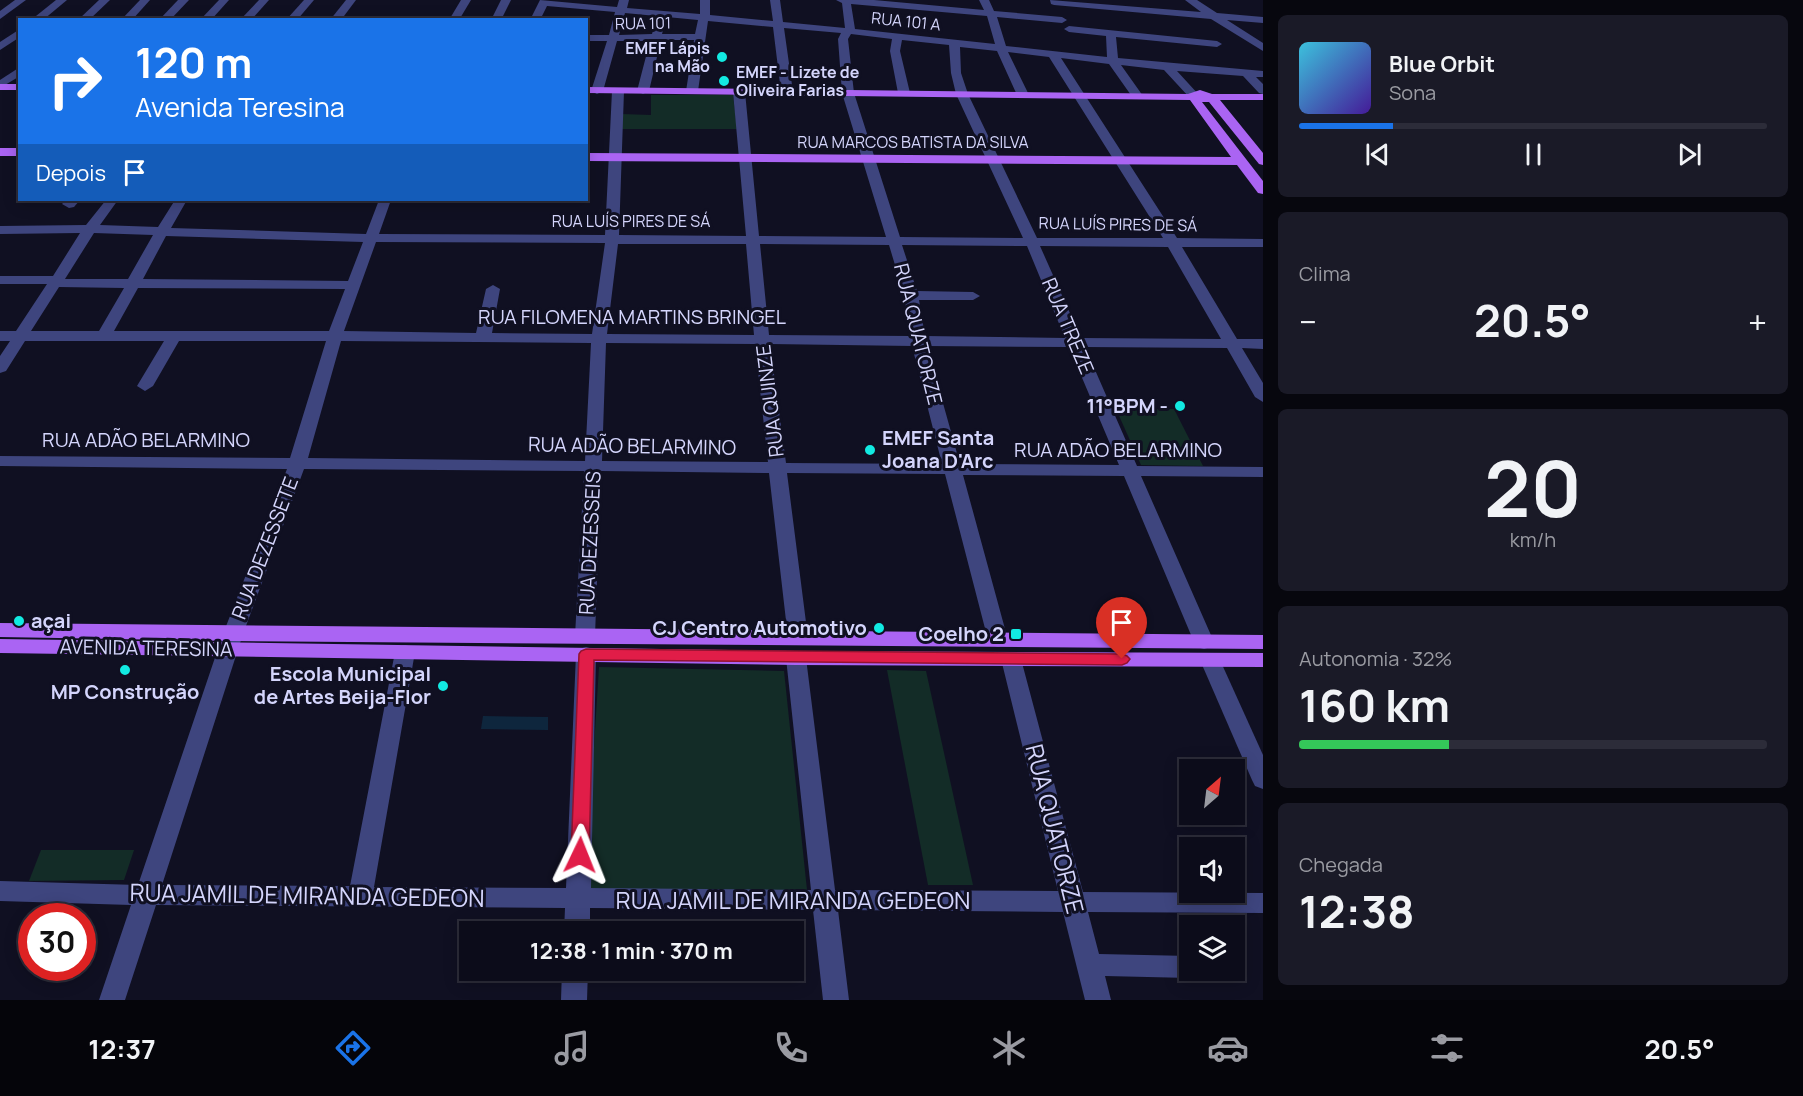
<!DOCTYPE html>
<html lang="pt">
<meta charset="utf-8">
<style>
:root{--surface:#0c0c1a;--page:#1a1a27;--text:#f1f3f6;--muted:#9a9ba2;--line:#2c2c39;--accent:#1a73e8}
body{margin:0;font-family:Manrope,sans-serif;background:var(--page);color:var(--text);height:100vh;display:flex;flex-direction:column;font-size:22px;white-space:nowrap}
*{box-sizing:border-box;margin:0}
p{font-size:20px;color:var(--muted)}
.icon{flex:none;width:33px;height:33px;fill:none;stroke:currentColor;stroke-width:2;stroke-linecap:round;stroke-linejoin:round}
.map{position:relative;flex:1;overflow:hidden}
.sheet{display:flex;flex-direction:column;gap:15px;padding:15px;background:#07070e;width:540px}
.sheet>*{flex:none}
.hud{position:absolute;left:18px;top:18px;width:570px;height:183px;border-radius:0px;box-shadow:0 3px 15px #0003,0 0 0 2px var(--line);background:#1a73e8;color:#fff;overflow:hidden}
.needle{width:39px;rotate:28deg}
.controls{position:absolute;left:1179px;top:759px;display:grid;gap:12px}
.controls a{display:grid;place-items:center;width:66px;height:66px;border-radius:0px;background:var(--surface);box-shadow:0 3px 15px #0003,0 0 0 2px var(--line);font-size:30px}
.speed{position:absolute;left:18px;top:903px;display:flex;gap:12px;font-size:30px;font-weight:700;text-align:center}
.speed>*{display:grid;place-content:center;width:78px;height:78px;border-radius:50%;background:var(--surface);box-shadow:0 3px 15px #0003,0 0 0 2px var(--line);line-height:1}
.speed .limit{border:9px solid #d22;background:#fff;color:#111}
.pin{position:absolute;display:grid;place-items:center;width:51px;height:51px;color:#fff;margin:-62px -26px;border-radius:50% 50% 50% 0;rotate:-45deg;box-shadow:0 0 6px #0007}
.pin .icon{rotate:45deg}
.me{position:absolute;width:66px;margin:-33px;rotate:2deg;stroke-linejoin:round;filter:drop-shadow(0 0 4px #0008)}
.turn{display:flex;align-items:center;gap:21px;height:126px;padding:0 18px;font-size:27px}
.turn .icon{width:78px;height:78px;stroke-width:2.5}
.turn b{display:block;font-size:42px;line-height:51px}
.then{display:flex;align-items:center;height:57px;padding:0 18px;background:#0003;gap:12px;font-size:22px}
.big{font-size:45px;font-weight:700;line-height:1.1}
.sheet .widget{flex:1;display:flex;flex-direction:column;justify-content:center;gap:9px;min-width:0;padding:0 21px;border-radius:9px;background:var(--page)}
.sheet .dial{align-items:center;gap:0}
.dial b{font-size:78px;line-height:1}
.song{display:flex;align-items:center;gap:18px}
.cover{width:72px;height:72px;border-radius:9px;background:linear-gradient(135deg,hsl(190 70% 55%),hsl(260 70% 35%))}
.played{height:6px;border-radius:3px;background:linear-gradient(90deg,var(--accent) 20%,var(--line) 20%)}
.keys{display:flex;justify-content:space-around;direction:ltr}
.heat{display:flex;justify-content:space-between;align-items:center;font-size:33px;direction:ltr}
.charge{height:9px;border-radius:4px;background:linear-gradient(90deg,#34c759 32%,var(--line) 0)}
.trip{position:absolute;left:459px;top:921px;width:345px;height:60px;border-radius:0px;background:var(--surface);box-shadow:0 3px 15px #0003,0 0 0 2px var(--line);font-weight:700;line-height:60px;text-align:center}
.tab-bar{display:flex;height:96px;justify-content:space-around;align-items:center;background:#05050a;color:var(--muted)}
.tab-bar .icon{width:42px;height:42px}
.tab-bar .selected{color:var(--accent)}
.tab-bar b{font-size:27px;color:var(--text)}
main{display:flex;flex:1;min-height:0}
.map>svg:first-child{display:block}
.green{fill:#132c27}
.water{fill:#0e263d}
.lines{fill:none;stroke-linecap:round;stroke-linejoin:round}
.minor{fill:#3e457e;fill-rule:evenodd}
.major{fill:#aa64f3;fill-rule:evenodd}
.route{fill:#e11d48;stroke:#92132f;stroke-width:1.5}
.poi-dot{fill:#12eae2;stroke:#101022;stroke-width:2}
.labels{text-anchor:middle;stroke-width:6;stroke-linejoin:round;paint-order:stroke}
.far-street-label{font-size:16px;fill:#d4d5fc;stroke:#101022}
.far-poi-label{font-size:16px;font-weight:bold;fill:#d4d5fc;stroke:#101022;text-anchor:end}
.street-label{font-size:20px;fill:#d4d5fc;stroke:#101022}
.poi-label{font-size:20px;font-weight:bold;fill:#d4d5fc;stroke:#101022;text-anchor:end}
.near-street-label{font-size:24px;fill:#d4d5fc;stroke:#101022}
</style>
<main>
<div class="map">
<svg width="1263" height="1000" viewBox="0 0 1263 1000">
<rect width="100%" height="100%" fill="#101022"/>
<g class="green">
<polygon points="651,95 733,95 737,129 621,129 621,114 651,115"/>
<polygon points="1116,409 1174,409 1203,466 1141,465"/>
<polygon points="599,667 784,671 807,890 585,891"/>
<polygon points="887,670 926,671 973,885 928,885"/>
<polygon points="41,850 134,850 124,880 29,881"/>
</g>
<polygon class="water" points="483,716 548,717 548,730 481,729"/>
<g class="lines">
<g class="minor">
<polygon points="15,0 26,0 0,19 0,11"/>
<polygon points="56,0 67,0 43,20 31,20"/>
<polygon points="99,0 110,0 89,20 78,20"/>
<polygon points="140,0 150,0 132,20 121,20"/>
<polygon points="178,0 189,0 170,20 159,20"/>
<polygon points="219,0 229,0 211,20 200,20"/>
<polygon points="259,0 269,0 251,20 240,20"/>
<polygon points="304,0 314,0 297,20 286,20"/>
<polygon points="346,0 356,0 341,20 330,20"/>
<polygon points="461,0 471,0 459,20 449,20"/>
<polygon points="501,0 511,0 501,20 491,20"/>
<path d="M540 0 617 7 619 0H629L627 8 700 14V0H710V15L773 21 770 0H780L783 22 845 28 842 3 836 0H874L984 10 979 0H989L994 11 1062 17 1067 20 1062 23 997 17 1006 46 1107 57 1106 36 1069 32 1064 29 1069 26 1217 41 1222 44 1217 47 1116 37 1118 58 1263 71V77H1256L1263 84V94L1259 93 1243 76 1177 71 1199 95 1193 98 1189 97 1164 70 1121 65 1143 96 1137 99 1133 98 1109 64 1061 58 1177 238 1263 239V247H1182L1237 339H1263V349L1242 348 1263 383V402L1255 397 1227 348 1085 347 1137 466 1263 467V477L1141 476 1214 642 1211 647 1204 649 1197 647 1194 642 1124 476 963 475 1008 640 1005 645 998 647 991 645 988 640 945 474 787 473 808 638 805 643 798 645 791 643 788 638 769 473 601 471 595 636 592 641 585 643 578 641 575 636 584 471 304 469 243 634 162 885 350 886 395 652 398 647 405 645 412 647 415 652 374 887 566 888 576 654 579 649 586 647 593 649 596 654 591 888 811 890 786 658 789 653 796 651 803 653 806 658 835 890 1058 891 1001 659 1004 654 1011 652 1018 654 1021 659 1083 892 1263 893V913L1088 912 1099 954 1190 956V970H1201L1199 975 1190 978 1105 976 1111 1000H1085L1063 912 838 910 849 1000H823L813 910 590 908V932H564L565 908 156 905 125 1000H99L131 905 0 901V881L138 885 223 634 287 469 0 466V456L290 458 326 341H179L153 386 145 391 137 386 164 341H25L6 371 0 373V356L10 341H0V331H16L47 284H0V276H53L80 233 0 234V226L86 225 106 200H118L100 225 158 227 175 200H187L171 228 366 234 379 200H391L379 234 605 235 612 91 618 88 624 91 619 235 746 236 733 92 739 89 745 92 759 236 886 237 842 93 838 39 841 33 784 28 793 92 787 95 781 92 773 27 708 21 698 91 692 94 686 91 694 40H661L649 91 643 94 637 91 650 41H617L603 91 597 94 591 91 607 41H586V35H609L615 12 547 6 540 20H530ZM851 4 987 16 995 44 855 29ZM625 13 698 20 695 34H662L664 27 659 24 654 27 652 34 619 35ZM851 34 892 39 890 51 898 93 904 96 910 93 900 51 902 40 949 45 951 73 956 94 1023 238 900 237 854 93 848 39ZM960 47 997 51 1017 95 1023 98 1029 95 1008 52 1049 57 1163 238H1037L968 94 961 73ZM94 233 153 235 128 279H65ZM166 236 363 242 348 281 143 279ZM376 242 605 243 592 334 492 333 500 289 493 285 486 289 476 333 344 331ZM618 244H746L754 335 607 334ZM760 244 889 245 904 295 910 336 769 335ZM902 245 1027 246 1065 338 925 336 919 300H973L980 296 973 292 917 291ZM1040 246 1168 247 1221 339 1081 338ZM59 287 124 288 99 331H31ZM138 288 345 289 329 331H114ZM341 341 591 343 585 461 308 458ZM606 343 755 344 768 462 602 461ZM770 344 912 346 942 464 786 463ZM927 346 1069 347 1119 465 960 464Z"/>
<polygon points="1050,0 1201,12 1185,0 1197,0 1217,13 1263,17 1263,23 1227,20 1263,43 1263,51 1211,19 1054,5 1051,4"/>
<polygon points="20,29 20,37 0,50 0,42"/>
<polygon points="20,67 20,76 0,88 0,80"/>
<polygon points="66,200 80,200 74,207 69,208 62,204"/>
<polygon points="1210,653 1217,655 1220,660 1263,755 1263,789 1255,786 1252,780 1200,660 1203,655"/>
<polygon points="562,970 588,970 587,1000 561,1000"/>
</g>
<g class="major">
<rect x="0" y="84" width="20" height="6"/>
<polygon points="586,87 1188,94 1200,90 1212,94 1263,94 1263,100 1220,100 1263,153 1263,165 1259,164 1209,102 1202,102 1263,181 1263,194 1258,193 1237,165 586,161 586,153 1231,157 1190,100 586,93"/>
<rect x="0" y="148" width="20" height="8"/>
<polygon points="0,623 1263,635 1263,649 233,641 0,637"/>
<polygon points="0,639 796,651 1263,653 1263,667 796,665 0,653"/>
</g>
</g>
<polygon class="route" points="586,649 1122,654 1127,656 1130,659 1127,663 1122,665 594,660 589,855 587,860 580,862 574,860 571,855 579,654 581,651"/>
<g class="poi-dot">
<circle cx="722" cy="57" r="6"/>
<circle cx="724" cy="81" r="6"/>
<circle cx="1180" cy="406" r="6"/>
<circle cx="870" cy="450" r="6"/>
<circle cx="19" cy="621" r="6"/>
<circle cx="879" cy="628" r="6"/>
<rect x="1010" y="628" width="12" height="12" rx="3"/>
<circle cx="125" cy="670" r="6"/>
<circle cx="443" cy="686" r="6"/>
</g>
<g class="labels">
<g class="far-street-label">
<text transform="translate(906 21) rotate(6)" y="6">RUA 101 A</text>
<text transform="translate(643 23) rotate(-1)" y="6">RUA 101</text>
<text x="913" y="148">RUA MARCOS BATISTA DA SILVA</text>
<text x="631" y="227">RUA LUÍS PIRES DE SÁ</text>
<text transform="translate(1118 224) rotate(1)" y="6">RUA LUÍS PIRES DE SÁ</text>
</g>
<g class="far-poi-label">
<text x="710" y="54">EMEF Lápis<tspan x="710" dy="18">na Mão</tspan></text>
<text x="736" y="78" text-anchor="start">EMEF - Lizete de<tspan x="736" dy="18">Oliveira Farias</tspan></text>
</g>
<g class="street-label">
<text x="632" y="324">RUA FILOMENA MARTINS BRINGEL</text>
<text transform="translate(1068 326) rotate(67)" y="7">RUA TREZE</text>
<text transform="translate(918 334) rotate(76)" y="7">RUA QUATORZE</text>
<text transform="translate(770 401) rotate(-97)" y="7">RUA QUINZE</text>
<text x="146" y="447">RUA ADÃO BELARMINO</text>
<text transform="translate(632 446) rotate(1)" y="7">RUA ADÃO BELARMINO</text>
<text x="1118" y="457">RUA ADÃO BELARMINO</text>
<text transform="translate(590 543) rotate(-87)" y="7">RUA DEZESSEIS</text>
<text transform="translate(265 548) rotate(-69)" y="7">RUA DEZESSETE</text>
<text transform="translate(146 648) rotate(1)" y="7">AVENIDA TERESINA</text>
</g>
<g class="poi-label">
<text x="1168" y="413">11°BPM -</text>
<text x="882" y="445" text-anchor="start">EMEF Santa<tspan x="882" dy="23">Joana D'Arc</tspan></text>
<text x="31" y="628" text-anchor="start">açai</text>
<text x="867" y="635">CJ Centro Automotivo</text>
<text x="1004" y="641">Coelho 2</text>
<text x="431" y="681">Escola Municipal<tspan x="431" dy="23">de Artes Beija-Flor</tspan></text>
<text x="125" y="699" text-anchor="middle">MP Construção</text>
</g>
<g class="near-street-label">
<text transform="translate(1054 829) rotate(76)" y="8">RUA QUATORZE</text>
<text transform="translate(307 896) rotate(1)" y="8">RUA JAMIL DE MIRANDA GEDEON</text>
<text x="793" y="909">RUA JAMIL DE MIRANDA GEDEON</text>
</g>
</g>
</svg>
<div class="controls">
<a><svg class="needle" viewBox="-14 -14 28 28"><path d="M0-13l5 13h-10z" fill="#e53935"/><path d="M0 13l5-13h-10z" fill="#9a9ba2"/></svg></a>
<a><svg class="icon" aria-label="sound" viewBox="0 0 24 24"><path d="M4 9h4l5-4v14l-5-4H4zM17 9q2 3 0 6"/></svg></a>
<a><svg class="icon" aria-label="layers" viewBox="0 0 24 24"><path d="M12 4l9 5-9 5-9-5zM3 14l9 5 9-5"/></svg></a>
</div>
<div class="speed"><div class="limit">30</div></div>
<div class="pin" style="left:1122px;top:659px;background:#d93025"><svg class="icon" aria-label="arrive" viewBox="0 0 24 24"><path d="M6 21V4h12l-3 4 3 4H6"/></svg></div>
<svg class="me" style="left:580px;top:855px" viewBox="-20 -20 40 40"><path d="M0-17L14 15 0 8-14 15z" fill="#e11d48" stroke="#fff" stroke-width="4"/></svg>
<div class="trip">12:38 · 1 min · 370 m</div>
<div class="hud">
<div class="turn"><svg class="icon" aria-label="right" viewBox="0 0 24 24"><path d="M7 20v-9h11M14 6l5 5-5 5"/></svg><div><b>120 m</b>Avenida Teresina</div></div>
<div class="then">Depois<svg class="icon" aria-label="arrive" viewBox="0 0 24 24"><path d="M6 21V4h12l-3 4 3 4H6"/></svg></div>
</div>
</div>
<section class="sheet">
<div class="widget">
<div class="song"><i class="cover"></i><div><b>Blue Orbit</b><p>Sona</p></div></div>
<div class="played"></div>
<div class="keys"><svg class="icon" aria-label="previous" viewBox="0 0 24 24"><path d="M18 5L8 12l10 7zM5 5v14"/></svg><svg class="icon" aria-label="pause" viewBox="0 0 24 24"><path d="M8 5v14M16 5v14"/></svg><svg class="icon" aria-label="next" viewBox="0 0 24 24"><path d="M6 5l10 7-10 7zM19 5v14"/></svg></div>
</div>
<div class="widget"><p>Clima</p>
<div class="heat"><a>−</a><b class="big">20.5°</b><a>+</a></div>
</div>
<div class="widget dial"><b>20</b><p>km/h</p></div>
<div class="widget"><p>Autonomia · 32%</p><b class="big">160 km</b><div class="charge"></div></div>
<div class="widget"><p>Chegada</p><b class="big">12:38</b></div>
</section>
</main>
<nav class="tab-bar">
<b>12:37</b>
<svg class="icon selected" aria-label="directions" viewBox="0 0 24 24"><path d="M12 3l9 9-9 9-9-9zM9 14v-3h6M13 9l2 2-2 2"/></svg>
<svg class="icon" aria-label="music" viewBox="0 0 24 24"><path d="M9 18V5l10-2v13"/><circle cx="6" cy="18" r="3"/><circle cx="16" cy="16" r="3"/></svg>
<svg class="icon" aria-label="phone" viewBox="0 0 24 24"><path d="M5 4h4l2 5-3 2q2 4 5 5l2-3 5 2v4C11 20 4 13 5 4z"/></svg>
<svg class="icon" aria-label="climate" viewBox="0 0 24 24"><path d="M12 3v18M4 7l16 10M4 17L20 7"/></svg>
<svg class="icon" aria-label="car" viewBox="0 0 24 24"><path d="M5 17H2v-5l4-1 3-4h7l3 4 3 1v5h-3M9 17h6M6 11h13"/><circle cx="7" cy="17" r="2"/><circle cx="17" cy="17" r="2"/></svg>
<svg class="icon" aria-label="filters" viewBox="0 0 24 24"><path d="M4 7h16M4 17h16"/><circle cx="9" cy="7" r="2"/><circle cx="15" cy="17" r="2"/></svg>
<b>20.5°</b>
</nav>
